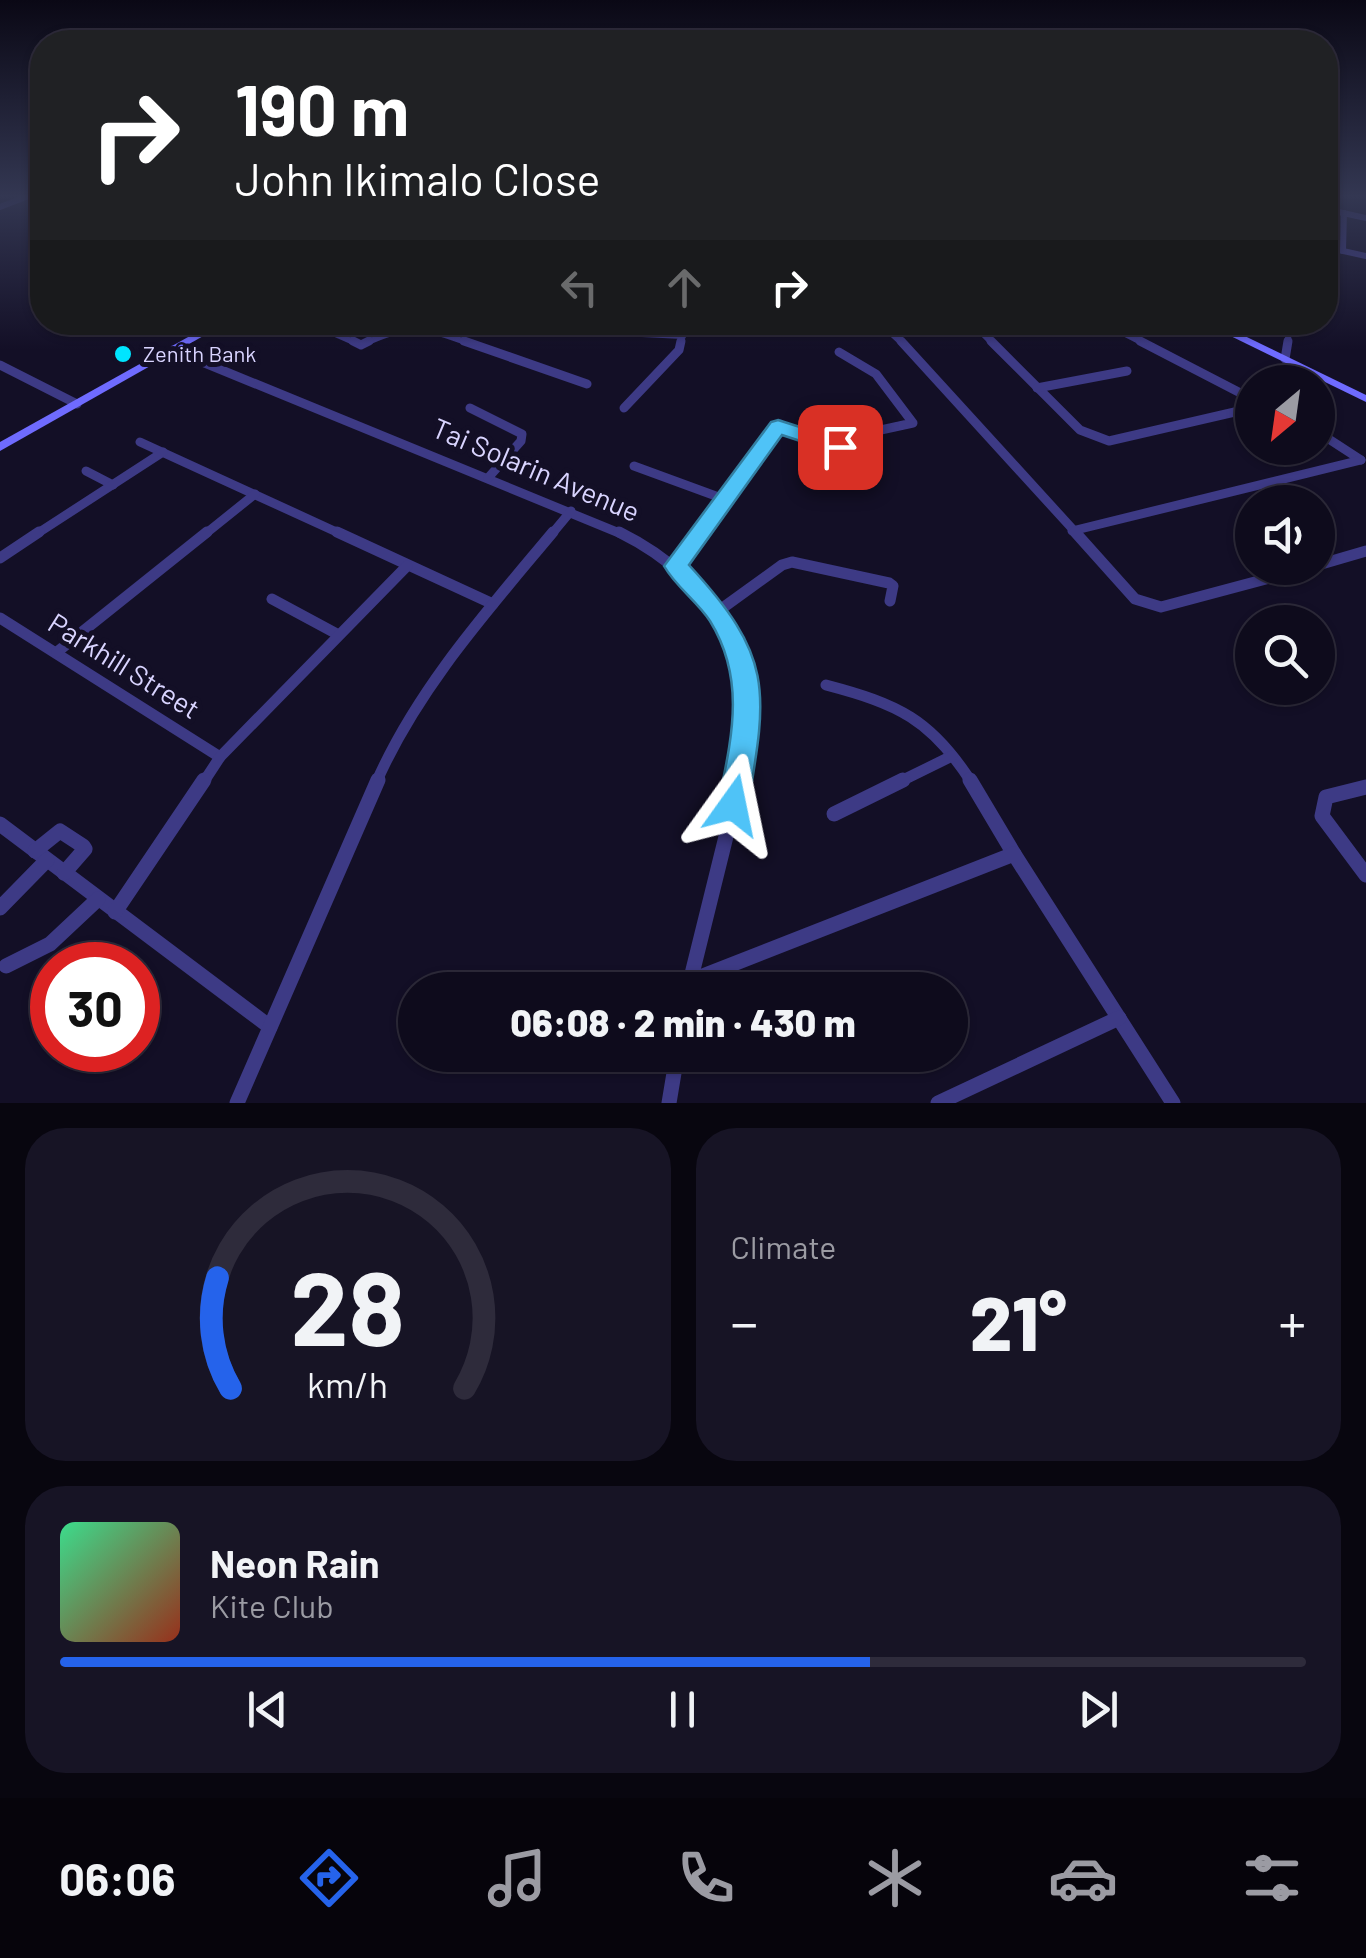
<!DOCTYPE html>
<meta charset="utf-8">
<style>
:root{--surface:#0e0b1c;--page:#171425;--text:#f1f3f6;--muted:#9b9ba3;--line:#2e2b3b;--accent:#2563eb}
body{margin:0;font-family:Barlow,sans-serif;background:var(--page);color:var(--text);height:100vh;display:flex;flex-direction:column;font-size:38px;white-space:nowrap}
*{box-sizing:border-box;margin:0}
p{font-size:32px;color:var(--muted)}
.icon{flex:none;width:55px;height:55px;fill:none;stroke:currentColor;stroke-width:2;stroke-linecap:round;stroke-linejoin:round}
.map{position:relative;height:1103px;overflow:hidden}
.details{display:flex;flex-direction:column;gap:25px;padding:25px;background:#08060f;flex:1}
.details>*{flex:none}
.top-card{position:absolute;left:30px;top:30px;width:1308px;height:305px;border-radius:40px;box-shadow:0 2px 8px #0004,0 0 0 2px var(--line);background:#202124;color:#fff;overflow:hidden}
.needle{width:65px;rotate:209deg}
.controls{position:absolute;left:1235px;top:365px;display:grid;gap:20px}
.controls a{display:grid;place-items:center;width:100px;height:100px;border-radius:50%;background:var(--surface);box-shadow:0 2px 8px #0004,0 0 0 2px var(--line);font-size:50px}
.speed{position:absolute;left:30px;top:942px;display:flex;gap:20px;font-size:50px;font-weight:700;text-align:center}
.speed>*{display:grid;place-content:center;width:130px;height:130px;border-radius:50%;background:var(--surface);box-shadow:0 2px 8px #0004,0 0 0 2px var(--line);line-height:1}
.speed .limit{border:15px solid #d22;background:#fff;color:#111}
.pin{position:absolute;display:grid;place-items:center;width:85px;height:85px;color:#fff;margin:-42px;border-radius:20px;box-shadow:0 5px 15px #0006}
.me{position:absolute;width:110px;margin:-55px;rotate:12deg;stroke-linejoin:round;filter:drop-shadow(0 0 8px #0008)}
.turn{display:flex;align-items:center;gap:35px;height:210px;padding:0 40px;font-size:45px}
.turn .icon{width:130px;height:130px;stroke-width:2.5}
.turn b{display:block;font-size:70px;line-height:85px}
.lanes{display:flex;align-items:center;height:95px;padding:0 40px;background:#0003;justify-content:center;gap:50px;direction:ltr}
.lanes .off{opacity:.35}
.big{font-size:75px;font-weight:800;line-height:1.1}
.details .widget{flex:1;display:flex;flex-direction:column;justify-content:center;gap:15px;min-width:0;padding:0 35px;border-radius:40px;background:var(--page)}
.details .dial{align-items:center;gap:0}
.dial svg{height:260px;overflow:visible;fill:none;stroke:var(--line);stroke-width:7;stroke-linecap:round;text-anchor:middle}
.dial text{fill:var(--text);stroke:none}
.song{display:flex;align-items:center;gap:30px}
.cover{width:120px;height:120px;border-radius:15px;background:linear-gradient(135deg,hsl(150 70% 55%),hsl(10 70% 35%))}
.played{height:10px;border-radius:5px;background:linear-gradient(90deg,var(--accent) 65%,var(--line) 65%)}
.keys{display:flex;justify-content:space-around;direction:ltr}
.heat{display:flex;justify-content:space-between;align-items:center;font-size:55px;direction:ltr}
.details .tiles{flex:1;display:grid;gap:25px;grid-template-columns:1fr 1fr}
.widget:last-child{grid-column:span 2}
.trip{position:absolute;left:398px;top:972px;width:570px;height:100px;border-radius:50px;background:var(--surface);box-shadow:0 2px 8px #0004,0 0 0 2px var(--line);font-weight:800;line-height:100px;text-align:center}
.dock{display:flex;height:160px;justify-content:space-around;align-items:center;background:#06040b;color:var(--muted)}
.dock .icon{width:70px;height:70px}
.dock .selected{color:var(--accent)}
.dock b{font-size:45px;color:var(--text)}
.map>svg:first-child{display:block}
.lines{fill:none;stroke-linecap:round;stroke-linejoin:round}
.street-far3{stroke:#3d3a85;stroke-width:6}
.street-far2{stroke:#3d3a85;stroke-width:9}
.street-far1{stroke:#3d3a85;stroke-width:11}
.street{stroke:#3d3a85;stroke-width:15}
.secondary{fill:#6f6bff;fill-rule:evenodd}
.route{fill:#4fc3f7;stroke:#337fa1;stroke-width:2.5}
.poi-dot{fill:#00e5ff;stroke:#130f26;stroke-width:4}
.labels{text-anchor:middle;stroke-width:10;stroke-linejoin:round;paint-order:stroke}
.far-poi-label{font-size:22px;fill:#d9d4ff;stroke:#130f26;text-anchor:start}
.street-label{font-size:28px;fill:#d9d4ff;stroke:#130f26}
</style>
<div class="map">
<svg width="1366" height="1103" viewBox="0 0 1366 1103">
<rect width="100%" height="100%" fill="#130f26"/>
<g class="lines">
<g class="street-far3">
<polyline points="0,207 31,195"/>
<polyline points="1325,209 1366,218"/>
<polyline points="1325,247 1366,256"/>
<polyline points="1343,251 1344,213"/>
<polyline points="308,322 358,344"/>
<polyline points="571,322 601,332 683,336"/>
<polyline points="879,322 903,344"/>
<polyline points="971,322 993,344"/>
<polyline points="1102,322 1145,344"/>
<path d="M364 344C411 322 424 327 471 344"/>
<polyline points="680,344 684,322"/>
<polyline points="1287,344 1291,322"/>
</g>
<g class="street-far2">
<polyline points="353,341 361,345 369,341"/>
<polyline points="464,341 587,384"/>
<polyline points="901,341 1078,535"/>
<polyline points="991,341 1080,430 1109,441 1252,408"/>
<polyline points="1140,341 1252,399"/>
<polyline points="173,350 624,535"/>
<polyline points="1285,359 1288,341"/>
<polyline points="0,365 77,404"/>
<polyline points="1037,388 1127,371"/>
<polyline points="470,408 522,434 521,441 488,478"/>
<polyline points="624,408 679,350 681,341"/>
<polyline points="778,426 818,436 844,448 867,433 913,423 876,374 839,352"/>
<polyline points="1318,432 1361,460"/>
<polyline points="140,442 343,535"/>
<polyline points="634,466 724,499"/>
<polyline points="86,471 113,485"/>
<polyline points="1072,531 1361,460"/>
<polyline points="35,535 163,452"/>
<polyline points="204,535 255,494"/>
<polyline points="551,535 571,511"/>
<polyline points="699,535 780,424"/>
</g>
<g class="street-far1">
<polyline points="337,532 493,604"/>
<path d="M619 532C722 583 763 671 740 783"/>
<polyline points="1075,532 1135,599 1161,607 1307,568"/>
<polyline points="0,558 39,532"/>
<polyline points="1318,565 1366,551"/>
<polyline points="676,566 701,532"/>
<polyline points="272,599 337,634"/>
<polyline points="717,612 782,565 792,562 889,583 893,586 890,601"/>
<polyline points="0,618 220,757"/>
<polyline points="57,652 207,532"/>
<path d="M826 685C898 704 931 719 972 783"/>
<polyline points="203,783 220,757 407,566"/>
<path d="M376 783C417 689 488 610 553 532"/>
<polyline points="897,783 952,756"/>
</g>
<g class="street">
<polyline points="970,780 1014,854"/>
<polyline points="1366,787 1326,797 1322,816 1366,875"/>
<polyline points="834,814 903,780"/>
<polyline points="0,824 270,1027"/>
<polyline points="35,851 60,831 83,846 85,849 64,873"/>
<polyline points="0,908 47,860"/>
<polyline points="115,912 204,780"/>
<polyline points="6,966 50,944 98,899"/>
<polyline points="690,981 1014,854 1173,1103"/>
<polyline points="688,990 740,780"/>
<polyline points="237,1103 378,780"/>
<polyline points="669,1103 677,1055"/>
<polyline points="938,1103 1119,1018"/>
</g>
<g class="secondary">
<polygon points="215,322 228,322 0,451 0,442"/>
<polygon points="1202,322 1216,322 1366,395 1366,402"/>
</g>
</g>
<linearGradient id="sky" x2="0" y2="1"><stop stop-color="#0a0815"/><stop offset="0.56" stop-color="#333752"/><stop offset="1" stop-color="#333752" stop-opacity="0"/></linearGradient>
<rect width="1366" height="350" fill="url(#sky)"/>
<path class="route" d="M778 420 847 442 850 447 840 454 782 435 689 565C773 656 768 689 748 805L744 815 733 820 723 815 718 805C731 740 747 681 710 621 697 601 676 587 664 566L771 422Z"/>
<circle class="poi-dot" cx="123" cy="354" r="10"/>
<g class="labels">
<g class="far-poi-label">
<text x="143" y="362">Zenith Bank</text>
</g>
<g class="street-label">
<text transform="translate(536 470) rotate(23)" y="10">Tai Solarin Avenue</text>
<text transform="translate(124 666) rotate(32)" y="10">Parkhill Street</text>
</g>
</g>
</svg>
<div class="controls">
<a><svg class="needle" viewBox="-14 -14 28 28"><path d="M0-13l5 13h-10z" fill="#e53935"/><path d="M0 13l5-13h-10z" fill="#9b9ba3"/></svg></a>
<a><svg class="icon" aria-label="sound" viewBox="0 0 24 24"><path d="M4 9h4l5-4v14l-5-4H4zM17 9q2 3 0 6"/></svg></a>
<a><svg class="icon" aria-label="search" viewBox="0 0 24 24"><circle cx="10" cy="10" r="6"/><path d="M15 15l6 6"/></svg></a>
</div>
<div class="speed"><div class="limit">30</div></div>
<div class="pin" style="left:840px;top:447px;background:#d93025"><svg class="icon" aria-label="arrive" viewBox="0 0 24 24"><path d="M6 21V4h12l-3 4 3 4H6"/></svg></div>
<svg class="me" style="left:733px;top:805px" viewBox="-20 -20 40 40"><path d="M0-17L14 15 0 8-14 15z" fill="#4fc3f7" stroke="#fff" stroke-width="4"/></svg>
<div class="trip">06:08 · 2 min · 430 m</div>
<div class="top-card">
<div class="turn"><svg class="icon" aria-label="right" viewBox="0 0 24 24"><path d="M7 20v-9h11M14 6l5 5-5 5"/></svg><div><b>190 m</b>John Ikimalo Close</div></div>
<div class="lanes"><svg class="icon off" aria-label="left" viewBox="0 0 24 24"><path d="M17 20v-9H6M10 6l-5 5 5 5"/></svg><svg class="icon off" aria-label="ahead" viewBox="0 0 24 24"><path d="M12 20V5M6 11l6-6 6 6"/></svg><svg class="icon" aria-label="right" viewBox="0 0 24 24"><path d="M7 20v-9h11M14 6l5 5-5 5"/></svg></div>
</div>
</div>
<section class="details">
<div class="tiles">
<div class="widget dial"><svg viewBox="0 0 100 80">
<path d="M14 69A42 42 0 1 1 86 69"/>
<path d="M14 69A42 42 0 0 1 10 35" stroke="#2563eb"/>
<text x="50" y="56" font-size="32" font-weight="700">28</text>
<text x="50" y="72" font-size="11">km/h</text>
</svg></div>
<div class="widget"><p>Climate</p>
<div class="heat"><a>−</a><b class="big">21°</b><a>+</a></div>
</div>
<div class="widget">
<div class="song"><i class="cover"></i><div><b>Neon Rain</b><p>Kite Club</p></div></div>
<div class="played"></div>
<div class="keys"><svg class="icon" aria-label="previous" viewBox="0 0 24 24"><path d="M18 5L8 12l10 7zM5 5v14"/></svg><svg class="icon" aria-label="pause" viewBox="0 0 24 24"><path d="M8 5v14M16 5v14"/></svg><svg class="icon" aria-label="next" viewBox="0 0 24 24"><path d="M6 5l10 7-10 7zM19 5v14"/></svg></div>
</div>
</div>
</section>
<nav class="dock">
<b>06:06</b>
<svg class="icon selected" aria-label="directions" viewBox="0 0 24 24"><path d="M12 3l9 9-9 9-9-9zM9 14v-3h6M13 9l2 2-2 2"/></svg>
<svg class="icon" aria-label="music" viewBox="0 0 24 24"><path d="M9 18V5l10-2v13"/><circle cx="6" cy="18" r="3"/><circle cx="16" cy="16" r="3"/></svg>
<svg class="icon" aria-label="phone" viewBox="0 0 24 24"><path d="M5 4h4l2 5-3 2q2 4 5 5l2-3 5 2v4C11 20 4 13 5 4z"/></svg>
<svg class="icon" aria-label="climate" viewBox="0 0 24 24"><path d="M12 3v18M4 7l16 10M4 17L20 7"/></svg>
<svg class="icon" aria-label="car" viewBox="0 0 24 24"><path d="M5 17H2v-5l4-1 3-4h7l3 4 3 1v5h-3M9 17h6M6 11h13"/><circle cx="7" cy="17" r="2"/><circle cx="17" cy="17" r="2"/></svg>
<svg class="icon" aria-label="filters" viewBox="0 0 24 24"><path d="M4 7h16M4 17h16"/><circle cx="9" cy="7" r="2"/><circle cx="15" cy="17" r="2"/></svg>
</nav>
